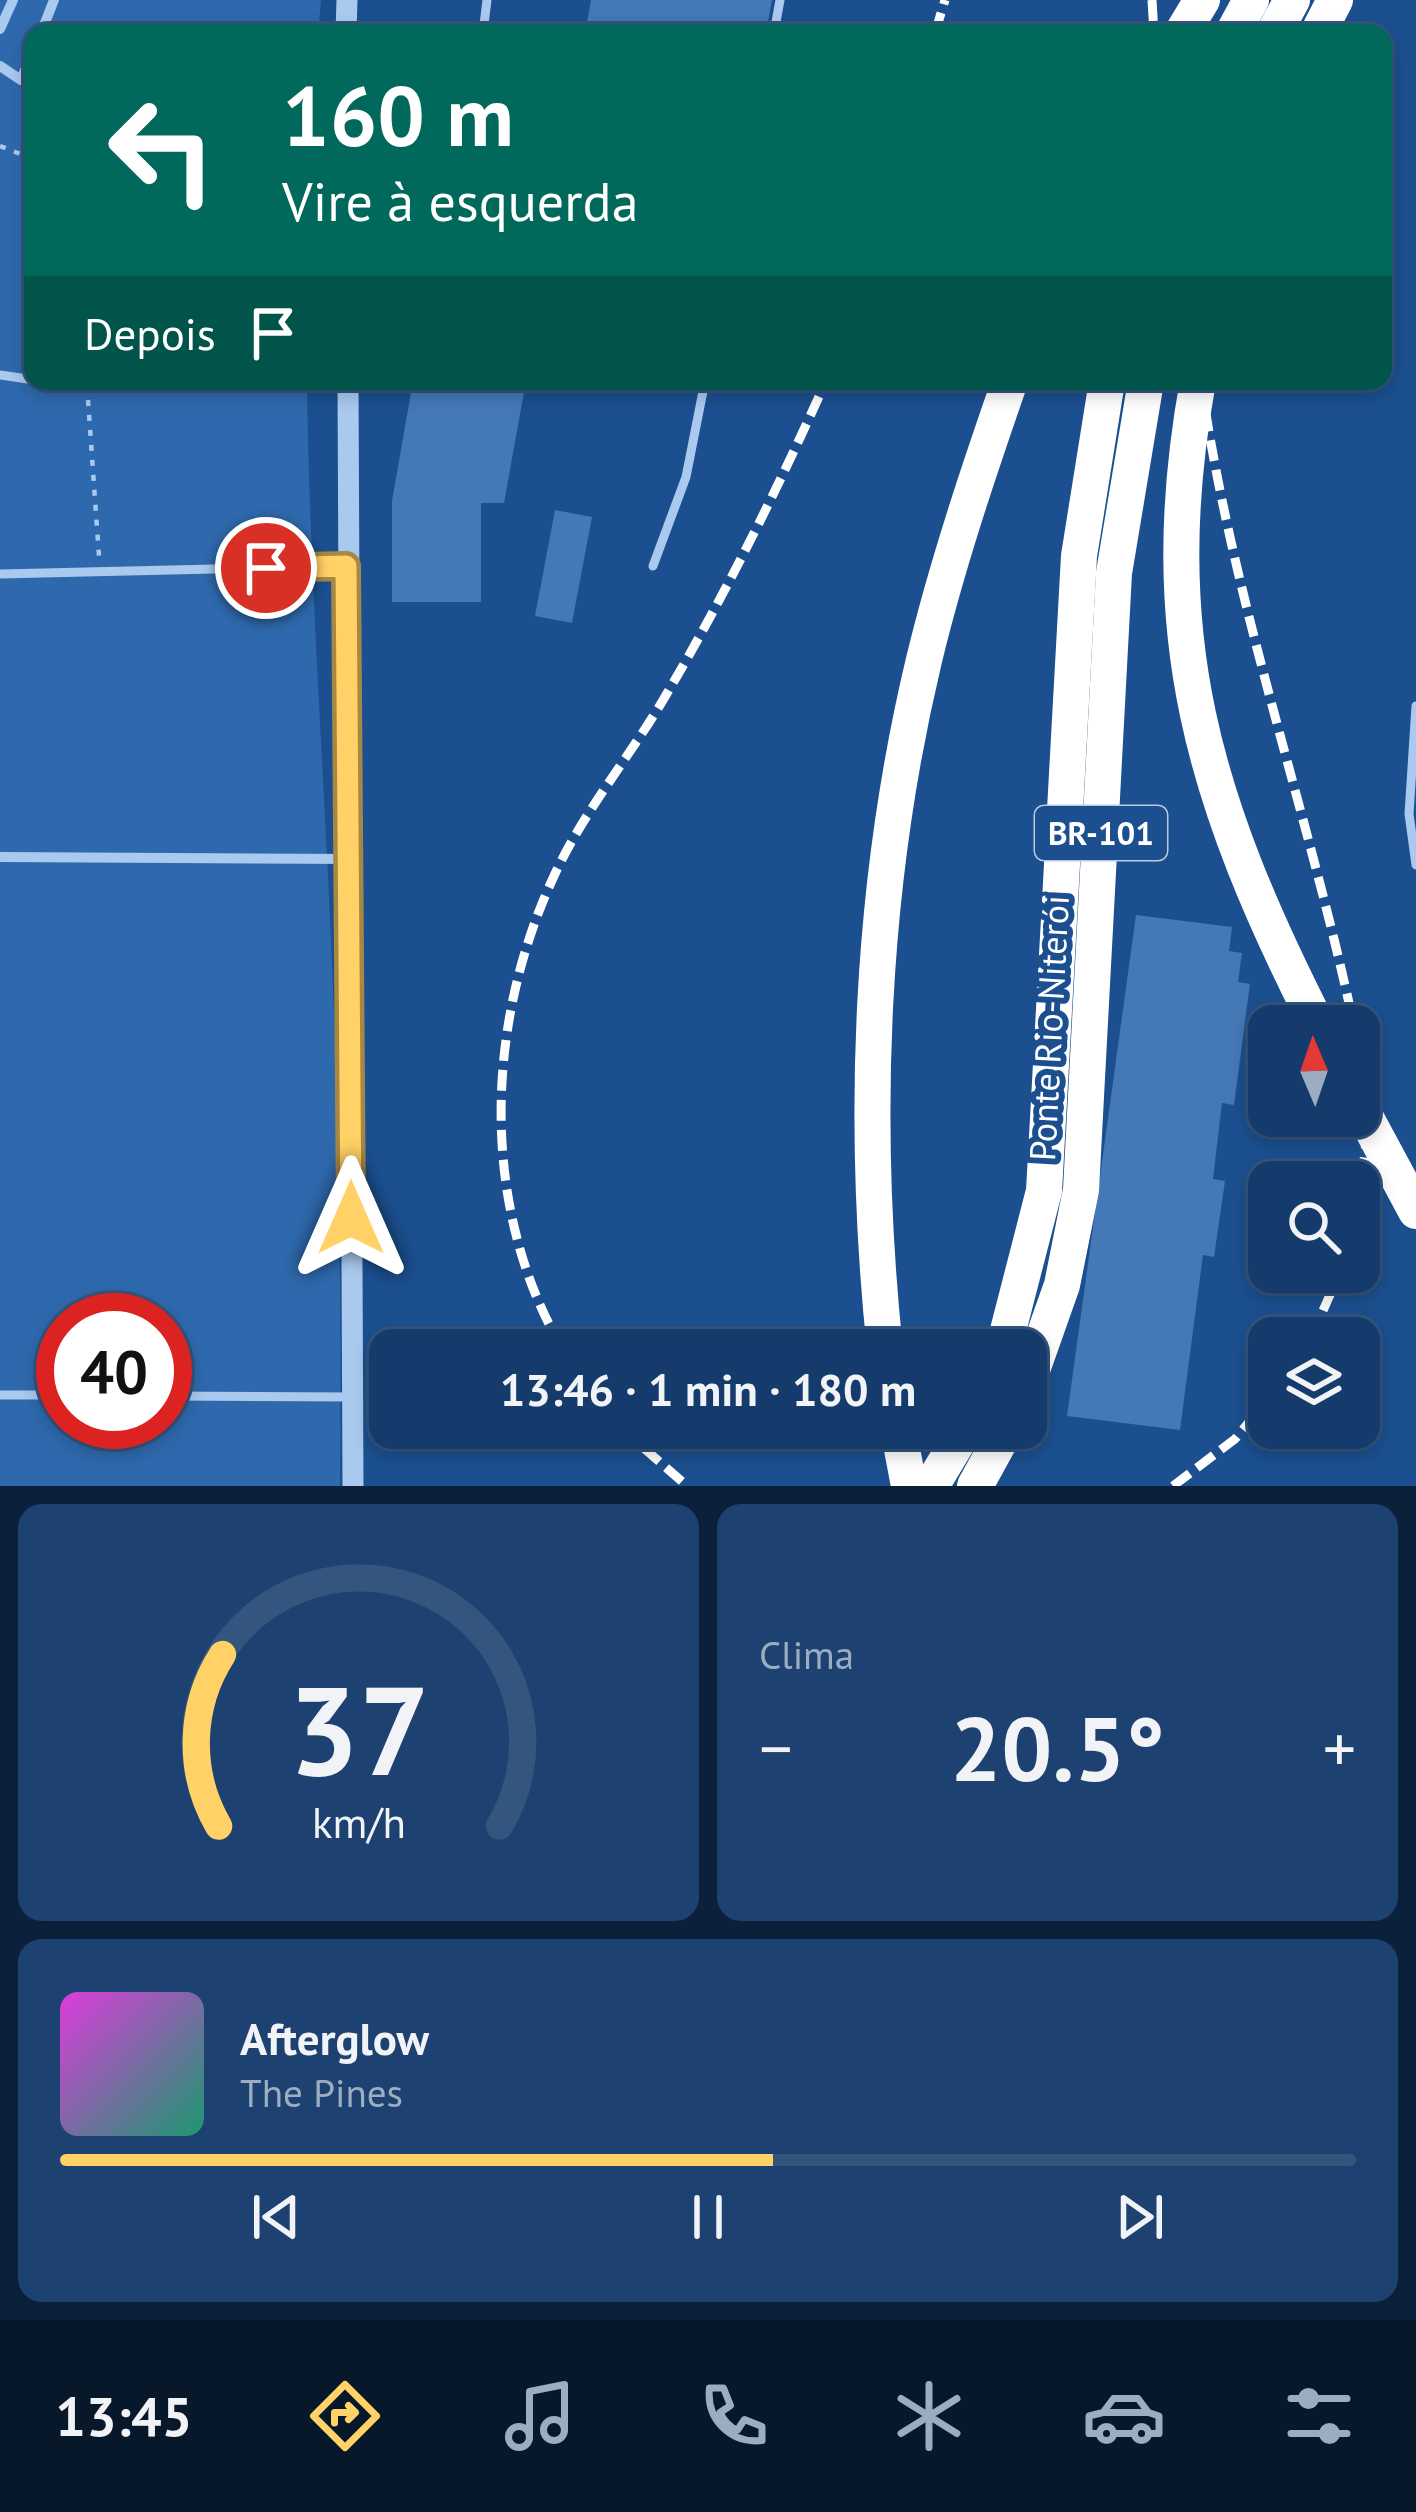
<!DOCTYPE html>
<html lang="pt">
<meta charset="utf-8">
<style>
:root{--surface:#143b6b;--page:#1d4271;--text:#f1f3f6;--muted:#9dadc1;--line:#33557e;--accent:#ffd166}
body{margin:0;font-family:"PT Sans",sans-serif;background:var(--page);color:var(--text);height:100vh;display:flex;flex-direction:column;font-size:45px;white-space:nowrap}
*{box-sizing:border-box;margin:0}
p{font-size:39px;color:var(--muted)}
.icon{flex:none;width:66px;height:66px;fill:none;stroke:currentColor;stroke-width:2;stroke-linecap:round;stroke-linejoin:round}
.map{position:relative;height:1486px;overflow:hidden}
.side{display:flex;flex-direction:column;gap:18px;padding:18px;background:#0b203b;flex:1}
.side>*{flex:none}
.top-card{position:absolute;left:24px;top:24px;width:1368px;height:366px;border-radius:24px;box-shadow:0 6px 18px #0003,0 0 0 3px var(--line);background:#00695c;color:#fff;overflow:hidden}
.needle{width:78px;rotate:358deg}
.fabs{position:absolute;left:1248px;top:1005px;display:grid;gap:24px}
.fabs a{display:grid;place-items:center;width:132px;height:132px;border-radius:24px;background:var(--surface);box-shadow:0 6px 18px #0003,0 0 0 3px var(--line);font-size:60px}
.speed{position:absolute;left:36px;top:1293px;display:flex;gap:24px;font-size:60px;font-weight:700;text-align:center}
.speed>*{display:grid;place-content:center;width:156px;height:156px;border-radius:50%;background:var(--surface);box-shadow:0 6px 18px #0003,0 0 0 3px var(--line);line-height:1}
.speed .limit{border:18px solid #d22;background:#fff;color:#111}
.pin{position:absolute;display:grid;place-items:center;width:102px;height:102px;color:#fff;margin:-51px;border:6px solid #fff;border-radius:50%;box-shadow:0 3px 12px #0007}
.me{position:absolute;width:132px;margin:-66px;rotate:0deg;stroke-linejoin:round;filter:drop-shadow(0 0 9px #0008)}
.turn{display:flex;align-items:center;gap:42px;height:252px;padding:0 60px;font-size:54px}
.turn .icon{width:156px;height:156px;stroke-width:2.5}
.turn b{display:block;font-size:84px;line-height:102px}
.then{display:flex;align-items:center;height:114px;padding:0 60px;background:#0003;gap:24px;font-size:45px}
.big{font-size:90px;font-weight:800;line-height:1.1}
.side .widget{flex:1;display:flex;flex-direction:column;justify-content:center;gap:18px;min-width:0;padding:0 42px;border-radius:24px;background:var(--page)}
.side .dial{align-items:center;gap:0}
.dial svg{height:312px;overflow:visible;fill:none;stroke:var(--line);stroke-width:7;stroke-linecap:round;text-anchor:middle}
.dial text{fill:var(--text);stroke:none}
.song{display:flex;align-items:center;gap:36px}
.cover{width:144px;height:144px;border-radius:18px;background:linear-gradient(135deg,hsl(300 70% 55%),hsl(160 70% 35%))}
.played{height:12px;border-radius:6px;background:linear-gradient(90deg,var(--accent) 55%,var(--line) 55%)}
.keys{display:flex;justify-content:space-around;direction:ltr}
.heat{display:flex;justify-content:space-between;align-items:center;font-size:66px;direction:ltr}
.side .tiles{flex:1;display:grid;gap:18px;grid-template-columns:1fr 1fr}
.widget:last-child{grid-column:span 2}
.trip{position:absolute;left:369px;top:1329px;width:678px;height:120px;border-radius:24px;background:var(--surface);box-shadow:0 6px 18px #0003,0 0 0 3px var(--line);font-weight:800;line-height:120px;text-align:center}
.tab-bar{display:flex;height:192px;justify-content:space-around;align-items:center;background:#08182b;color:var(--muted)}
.tab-bar .icon{width:84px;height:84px}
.tab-bar .on{color:var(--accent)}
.tab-bar b{font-size:54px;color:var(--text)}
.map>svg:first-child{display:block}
.green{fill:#2e69ad;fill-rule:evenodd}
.building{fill:#4478b7}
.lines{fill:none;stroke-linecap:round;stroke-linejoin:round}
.path{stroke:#a9c9ee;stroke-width:4.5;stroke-dasharray:6 9;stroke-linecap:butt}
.service{stroke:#a9c9ee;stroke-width:9}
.pedestrian{stroke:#a9c9ee;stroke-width:10}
.tertiary{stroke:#a9c9ee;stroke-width:21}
.motorway{stroke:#fff;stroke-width:36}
.rail{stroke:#fff;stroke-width:9;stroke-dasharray:21 9;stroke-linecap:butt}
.route-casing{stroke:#a68842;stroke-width:30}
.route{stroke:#ffd166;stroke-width:21}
.labels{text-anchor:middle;stroke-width:12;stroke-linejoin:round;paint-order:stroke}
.shield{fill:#1b4f8f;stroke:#bbcadd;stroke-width:3}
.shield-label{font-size:33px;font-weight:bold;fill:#fff}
.street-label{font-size:36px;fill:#fff;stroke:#1b4f8f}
</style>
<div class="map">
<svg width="1416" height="1486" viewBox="0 0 1416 1486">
<rect width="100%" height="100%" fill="#1b4f8f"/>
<path class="green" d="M0 0H321L318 33H33V381H307C309 540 319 697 327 856 338 1065 342 1276 340 1486H0ZM63 1320H165V1422H63Z"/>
<g class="building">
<polygon points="591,0 772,0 766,33 585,33"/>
<polygon points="413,381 526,381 504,503 481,503 481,602 392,602 392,501"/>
<polygon points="555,510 592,517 572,623 535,616"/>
<polygon points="1136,915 1232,927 1229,951 1242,953 1238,982 1250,984 1234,1105 1222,1103 1213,1179 1225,1181 1214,1257 1203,1255 1180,1430 1067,1416"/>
</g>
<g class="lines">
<g class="path">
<polyline points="0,146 33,159"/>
<polyline points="88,400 99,556"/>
</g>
<g class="service">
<polyline points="483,33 487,0"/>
<polyline points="774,33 780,0"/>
<polyline points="0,375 62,384 241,381"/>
<polyline points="653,566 686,477 705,381"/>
<polyline points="0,574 346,566"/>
<polyline points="1416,706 1409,814 1416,865"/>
<polyline points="0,1395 63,1395"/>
<polyline points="165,1396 351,1397"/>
</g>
<g class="pedestrian">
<polyline points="0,29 13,0"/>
<polyline points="41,33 54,0"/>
<polyline points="0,66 21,80 33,51"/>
<polyline points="0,857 351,859"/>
</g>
<g class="tertiary">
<polyline points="346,33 347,0"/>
<polyline points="348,381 353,1486"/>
</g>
<g class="motorway">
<polyline points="1182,33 1202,0"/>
<polyline points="1233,33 1251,0"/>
<polyline points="1274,33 1292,0"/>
<polyline points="1318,33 1335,0"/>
<path d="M1198 381C1152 634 1204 802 1318 1026"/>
<polyline points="1359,1105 1416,1211"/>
<path d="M885 1350C861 1121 870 885 924 660 947 565 978 473 1010 381"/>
<polyline points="1003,1350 1044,1191 1079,556 1107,381"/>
<polyline points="1026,1387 1062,1285 1081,1190 1114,573 1146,381"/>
<polyline points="898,1428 909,1486"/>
<polyline points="931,1486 966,1428"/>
<polyline points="975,1486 1007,1428"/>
</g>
<g class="rail">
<polyline points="1152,0 1154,33"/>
<polyline points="935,33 945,0"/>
<path d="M1201 381C1232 600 1308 810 1354 1026"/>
<polyline points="1359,1068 1366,1142 1359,1206"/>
<polyline points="1311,1338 1340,1272"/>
<path d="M563 1350C479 1207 485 1024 554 876 584 810 633 753 669 690 727 591 779 486 826 381"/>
<polyline points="621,1428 687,1486"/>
<polyline points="1173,1486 1235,1439 1269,1398"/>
</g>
</g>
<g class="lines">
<defs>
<polyline id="route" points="266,568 346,566 351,1218"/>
</defs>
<use href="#route" class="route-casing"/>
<use href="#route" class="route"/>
</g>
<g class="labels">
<rect class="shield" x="1035" y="806" width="132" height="54" rx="9"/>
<g class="shield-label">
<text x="1101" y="845">BR-101</text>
</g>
<g class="street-label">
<text transform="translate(1049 1028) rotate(-87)" y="13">Ponte Rio-Niterói</text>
</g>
</g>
</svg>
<div class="fabs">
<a><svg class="needle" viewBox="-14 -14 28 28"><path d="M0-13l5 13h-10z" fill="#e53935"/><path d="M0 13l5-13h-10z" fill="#9dadc1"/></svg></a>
<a><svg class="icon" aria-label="search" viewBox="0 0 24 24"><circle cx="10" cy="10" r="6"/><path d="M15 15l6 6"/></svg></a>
<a><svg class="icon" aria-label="layers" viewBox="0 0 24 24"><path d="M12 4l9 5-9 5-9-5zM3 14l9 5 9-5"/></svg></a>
</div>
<div class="speed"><div class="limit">40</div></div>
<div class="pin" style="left:266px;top:568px;background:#d93025"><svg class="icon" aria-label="arrive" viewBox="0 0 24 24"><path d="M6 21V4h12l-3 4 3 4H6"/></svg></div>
<svg class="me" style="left:351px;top:1218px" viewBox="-20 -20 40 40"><path d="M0-17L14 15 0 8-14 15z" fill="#ffd166" stroke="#fff" stroke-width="4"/></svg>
<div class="trip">13:46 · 1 min · 180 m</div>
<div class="top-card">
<div class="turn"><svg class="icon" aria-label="left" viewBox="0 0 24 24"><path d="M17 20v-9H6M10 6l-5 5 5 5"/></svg><div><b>160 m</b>Vire à esquerda</div></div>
<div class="then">Depois<svg class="icon" aria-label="arrive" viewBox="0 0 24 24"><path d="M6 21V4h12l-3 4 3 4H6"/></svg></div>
</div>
</div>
<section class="side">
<div class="tiles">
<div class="widget dial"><svg viewBox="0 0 100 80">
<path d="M14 69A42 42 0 1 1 86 69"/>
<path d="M14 69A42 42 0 0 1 15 25" stroke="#ffd166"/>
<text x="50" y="56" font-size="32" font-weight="700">37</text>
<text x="50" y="72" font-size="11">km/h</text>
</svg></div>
<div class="widget"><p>Clima</p>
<div class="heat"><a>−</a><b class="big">20.5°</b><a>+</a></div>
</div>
<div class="widget">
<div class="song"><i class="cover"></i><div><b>Afterglow</b><p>The Pines</p></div></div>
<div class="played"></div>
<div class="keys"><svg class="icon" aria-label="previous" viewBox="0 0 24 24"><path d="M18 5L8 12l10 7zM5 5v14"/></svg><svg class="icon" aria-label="pause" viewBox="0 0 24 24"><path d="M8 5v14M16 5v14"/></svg><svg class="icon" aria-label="next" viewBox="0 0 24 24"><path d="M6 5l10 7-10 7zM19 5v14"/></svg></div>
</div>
</div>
</section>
<nav class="tab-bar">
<b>13:45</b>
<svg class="icon on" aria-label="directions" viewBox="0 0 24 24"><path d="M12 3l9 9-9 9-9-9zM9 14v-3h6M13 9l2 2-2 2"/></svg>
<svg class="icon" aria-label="music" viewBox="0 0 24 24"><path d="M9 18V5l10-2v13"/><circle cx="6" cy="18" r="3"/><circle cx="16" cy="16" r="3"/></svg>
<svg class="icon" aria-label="phone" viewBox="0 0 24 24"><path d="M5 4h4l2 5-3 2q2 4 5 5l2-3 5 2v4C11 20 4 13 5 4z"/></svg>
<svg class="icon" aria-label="climate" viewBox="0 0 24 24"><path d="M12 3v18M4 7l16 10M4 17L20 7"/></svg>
<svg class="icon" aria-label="car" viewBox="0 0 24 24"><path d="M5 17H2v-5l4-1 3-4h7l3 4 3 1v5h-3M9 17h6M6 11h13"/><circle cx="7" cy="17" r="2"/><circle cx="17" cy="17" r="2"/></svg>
<svg class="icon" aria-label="filters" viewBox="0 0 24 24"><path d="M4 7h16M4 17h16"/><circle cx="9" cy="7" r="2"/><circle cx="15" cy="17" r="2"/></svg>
</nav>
